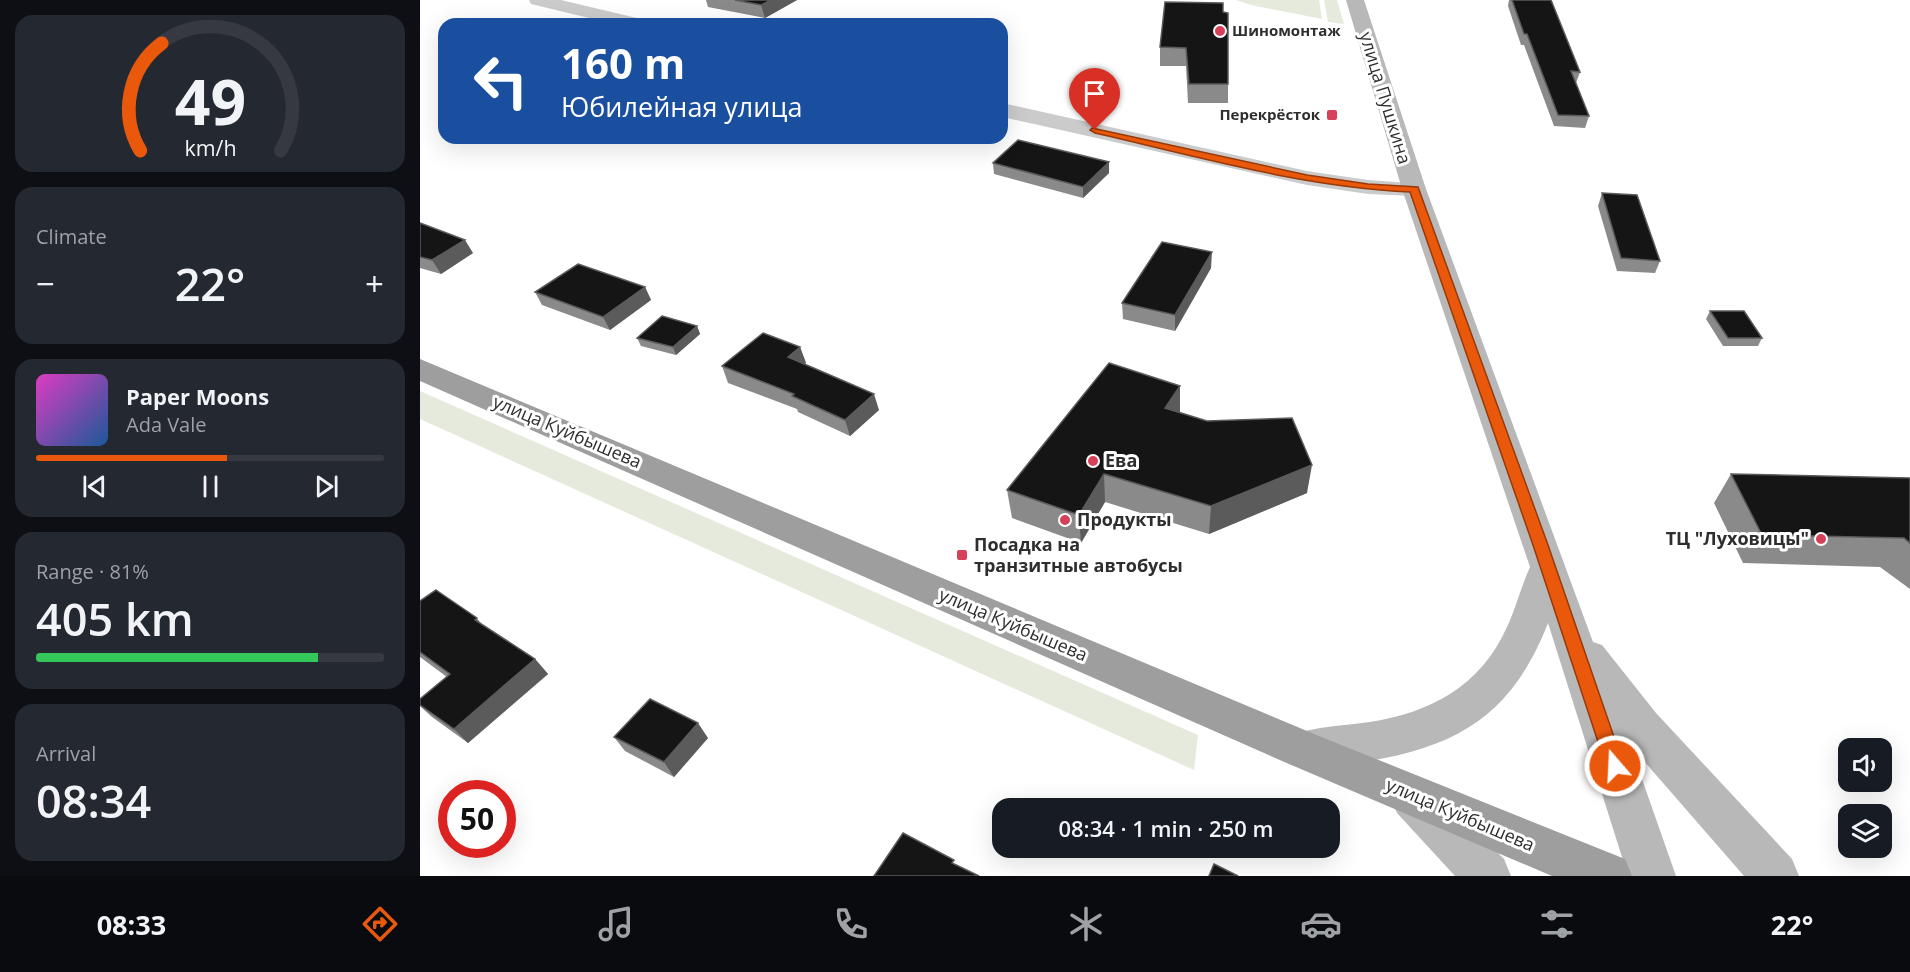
<!DOCTYPE html>
<meta charset="utf-8">
<style>
:root{--surface:#171b24;--page:#242831;--text:#f1f3f6;--muted:#9ea1a6;--line:#363941;--accent:#ea580c}
body{margin:0;font-family:"Open Sans",sans-serif;background:var(--page);color:var(--text);height:100vh;display:flex;flex-direction:column;font-size:22px;white-space:nowrap}
*{box-sizing:border-box;margin:0}
p{font-size:20px;color:var(--muted)}
.icon{flex:none;width:33px;height:33px;fill:none;stroke:currentColor;stroke-width:2;stroke-linecap:round;stroke-linejoin:round}
.map{position:relative;flex:1;overflow:hidden}
.sheet{display:flex;flex-direction:column;gap:15px;padding:15px;background:#0d0f14;width:420px}
.sheet>*{flex:none}
.hud{position:absolute;left:18px;top:18px;width:570px;height:126px;border-radius:18px;box-shadow:0 6px 24px #0002;background:#1a4fa0;color:#fff;overflow:hidden}
.tools{position:absolute;left:1418px;top:738px;display:grid;gap:12px}
.tools a{display:grid;place-items:center;width:54px;height:54px;border-radius:12px;background:var(--surface);box-shadow:0 6px 24px #0002;font-size:30px}
.speed{position:absolute;left:18px;top:780px;display:flex;gap:12px;font-size:30px;font-weight:700;text-align:center}
.speed>*{display:grid;place-content:center;width:78px;height:78px;border-radius:50%;background:var(--surface);box-shadow:0 6px 24px #0002;line-height:1}
.speed .limit{border:9px solid #d22;background:#fff;color:#111}
.pin{position:absolute;display:grid;place-items:center;width:51px;height:51px;color:#fff;margin:-62px -26px;border-radius:50% 50% 50% 0;rotate:-45deg;box-shadow:0 0 6px #0007}
.pin .icon{rotate:45deg}
.me{position:absolute;width:66px;margin:-33px;rotate:341deg;stroke-linejoin:round;filter:drop-shadow(0 0 4px #0008)}
.turn{display:flex;align-items:center;gap:21px;height:126px;padding:0 24px;font-size:27px}
.turn .icon{width:78px;height:78px;stroke-width:2.5}
.turn b{display:block;font-size:42px;line-height:51px}
.big{font-size:45px;font-weight:600;line-height:1.1}
.sheet .card{flex:1;display:flex;flex-direction:column;justify-content:center;gap:9px;min-width:0;padding:0 21px;border-radius:18px;background:var(--page)}
.sheet .dial{align-items:center;gap:0}
.dial svg{height:156px;overflow:visible;fill:none;stroke:var(--line);stroke-width:7;stroke-linecap:round;text-anchor:middle}
.dial text{fill:var(--text);stroke:none}
.song{display:flex;align-items:center;gap:18px}
.cover{width:72px;height:72px;border-radius:9px;background:linear-gradient(135deg,hsl(310 70% 55%),hsl(210 70% 35%))}
.played{height:6px;border-radius:3px;background:linear-gradient(90deg,var(--accent) 55%,var(--line) 55%)}
.keys{display:flex;justify-content:space-around;direction:ltr}
.heat{display:flex;justify-content:space-between;align-items:center;font-size:33px;direction:ltr}
.charge{height:9px;border-radius:4px;background:linear-gradient(90deg,#34c759 81%,var(--line) 0)}
.trip{position:absolute;left:572px;top:798px;width:348px;height:60px;border-radius:18px;background:var(--surface);box-shadow:0 6px 24px #0002;font-weight:600;line-height:60px;text-align:center}
.menu{display:flex;height:96px;justify-content:space-around;align-items:center;background:#090b0e;color:var(--muted)}
.menu .icon{width:42px;height:42px}
.menu .current{color:var(--accent)}
.menu b{font-size:27px;color:var(--text)}
main{display:flex;flex:1;min-height:0}
.map>svg:first-child{display:block}
.green{fill:#e5eadd}
.lines{fill:none;stroke-linecap:round;stroke-linejoin:round}
.minor{fill:#cbcbcb;fill-rule:evenodd}
.secondary{fill:#b8b8b8;fill-rule:evenodd}
.trunk{fill:#9e9e9e;fill-rule:evenodd}
.wall{fill:#8a8a8a}
.shaded-wall{fill:#5b5b5b}
.building{fill:#151515;stroke:#5b5b5b;stroke-width:1.5}
.route{fill:#ea580c;stroke:#983908;stroke-width:1.5}
.poi-dot{fill:#d64058;stroke:#fff;stroke-width:2}
.labels{text-anchor:middle;stroke-width:6;stroke-linejoin:round;paint-order:stroke}
.far-poi-label{font-size:15px;font-weight:bold;fill:#2e2e2e;stroke:#fff;text-anchor:start}
.street-label{font-size:18px;fill:#2e2e2e;stroke:#fff}
.poi-label{font-size:18px;font-weight:bold;fill:#2e2e2e;stroke:#fff;text-anchor:start}
</style>
<main>
<section class="sheet">
<div class="card dial"><svg viewBox="0 0 100 80">
<path d="M14 69A42 42 0 1 1 86 69"/>
<path d="M14 69A42 42 0 0 1 25 14" stroke="#ea580c"/>
<text x="50" y="56" font-size="32" font-weight="700">49</text>
<text x="50" y="72" font-size="11">km/h</text>
</svg></div>
<div class="card"><p>Climate</p>
<div class="heat"><a>−</a><b class="big">22°</b><a>+</a></div>
</div>
<div class="card">
<div class="song"><i class="cover"></i><div><b>Paper Moons</b><p>Ada Vale</p></div></div>
<div class="played"></div>
<div class="keys"><svg class="icon" aria-label="previous" viewBox="0 0 24 24"><path d="M18 5L8 12l10 7zM5 5v14"/></svg><svg class="icon" aria-label="pause" viewBox="0 0 24 24"><path d="M8 5v14M16 5v14"/></svg><svg class="icon" aria-label="next" viewBox="0 0 24 24"><path d="M6 5l10 7-10 7zM19 5v14"/></svg></div>
</div>
<div class="card"><p>Range · 81%</p><b class="big">405 km</b><div class="charge"></div></div>
<div class="card"><p>Arrival</p><b class="big">08:34</b></div>
</section>
<div class="map">
<svg width="1490" height="876" viewBox="0 0 1490 876">
<rect width="100%" height="100%" fill="#fff"/>
<g class="green">
<polygon points="816,0 899,0 902,19 831,5"/>
<polygon points="904,0 917,0 924,24 908,22"/>
<polygon points="0,391 778,735 774,770 0,419"/>
</g>
<g class="lines">
<g class="minor">
<polygon points="109,0 141,0 225,20 228,24 194,24 111,4"/>
<polygon points="582,103 887,171 948,180 1003,184 1006,189 1003,194 994,196 948,194 887,185 582,117"/>
</g>
<g class="secondary">
<path d="M926 0H944L1006 189 1173 642 1182 645 1236 713 1372 859 1379 876H1324L1210 745 1256 876H1208L1128 623C1091 718 1034 749 936 763 913 766 891 773 869 764L862 750 869 736C895 726 923 726 950 722 1011 712 1060 687 1087 627 1096 608 1101 587 1110 567L982 189Z"/>
<polygon points="993,776 1009,783 1084,859 1091,876 1035,876 977,813 971,798 977,783"/>
</g>
<polygon class="trunk" points="0,359 899,736 1205,859 1212,876 1132,876 869,764 0,381"/>
</g>
<g class="wall">
<polygon points="286,0 377,0 345,18 288,7"/>
<polygon points="1089,0 1131,0 1160,72 1156,83 1169,116 1165,128 1134,126 1104,45 1101,45 1088,6"/>
<polygon points="803,12 808,84 808,103 768,103 766,66 740,66 740,47"/>
<polygon points="689,162 689,173 663,198 574,174 573,163"/>
<polygon points="1182,193 1240,261 1235,273 1197,271 1178,206"/>
<polygon points="0,223 53,253 21,274 0,268"/>
<polygon points="791,268 755,331 703,319 702,303"/>
<polygon points="225,287 231,300 190,330 122,305 115,292"/>
<polygon points="1290,311 1342,338 1338,346 1303,346 1286,319"/>
<polygon points="277,326 280,334 256,355 221,346 217,338"/>
<polygon points="380,347 386,363 384,364 459,410 430,436 378,412 377,409 308,383 302,366"/>
<polygon points="760,386 760,413 887,493 789,534 685,502 661,543 592,518 587,490"/>
<polygon points="1311,474 1490,478 1490,589 1460,567 1323,563 1294,503"/>
<polygon points="0,601 57,618 62,625 115,659 128,674 48,743 12,717 0,706 0,699 27,677 0,657"/>
<polygon points="194,737 288,738 254,777 205,751"/>
</g>
<g class="shaded-wall">
<polygon points="351,0 377,0 345,18 341,5"/>
<polygon points="689,162 689,173 663,198 663,187"/>
<polygon points="45,240 53,253 21,274 12,260"/>
<polygon points="792,252 791,268 755,331 755,315"/>
<polygon points="225,287 231,300 190,330 183,317"/>
<polygon points="277,326 280,334 256,355 253,347"/>
<polygon points="380,347 386,363 374,373 368,357"/>
<polygon points="760,386 760,414 745,408"/>
<polygon points="454,394 459,410 430,436 425,420"/>
<polygon points="892,465 887,493 789,534 791,506"/>
<polygon points="684,474 685,502 661,543 659,515"/>
<polygon points="115,659 128,674 48,743 34,729"/>
<polygon points="278,723 288,738 254,777 244,762"/>
</g>
<g class="building">
<polygon points="315,0 351,0 341,5"/>
<polygon points="1092,0 1131,0 1160,72 1151,71 1169,116 1138,115 1107,34 1104,34"/>
<polygon points="745,2 803,3 803,12 808,13 808,84 769,84 766,48 740,47"/>
<polygon points="598,140 689,162 663,187 573,163"/>
<polygon points="1182,193 1217,195 1240,261 1201,258"/>
<polygon points="0,223 45,240 12,260 0,257"/>
<polygon points="742,242 792,252 755,315 702,303"/>
<polygon points="158,264 225,287 183,317 115,292"/>
<polygon points="1290,311 1324,311 1342,338 1308,338"/>
<polygon points="242,316 277,326 253,347 217,338"/>
<polygon points="343,333 380,347 368,357 454,394 425,420 372,396 374,394 302,366"/>
<polygon points="689,363 760,386 745,408 787,421 872,418 892,465 791,506 684,474 659,515 587,490"/>
<polygon points="1311,474 1490,478 1490,543 1484,538 1342,535"/>
<polygon points="16,590 57,618 55,620 115,659 34,729 0,705 0,699 30,674 0,652 0,601"/>
<polygon points="230,699 278,723 244,762 194,737"/>
<polygon points="483,833 534,860 532,863 559,876 454,876"/>
<polygon points="794,864 818,876 789,876"/>
</g>
<path class="route" d="M672 128 887 175 948 184 998 187 1128 545 1204 766 1202 772 1195 775 1189 772 1186 766 1113 545 990 192C883 187 779 157 675 133L670 130Z"/>
<g class="poi-dot">
<circle cx="800" cy="31" r="6"/>
<rect x="906" y="109" width="12" height="12" rx="3"/>
<circle cx="673" cy="461" r="6"/>
<circle cx="645" cy="520" r="6"/>
<circle cx="1401" cy="539" r="6"/>
<rect x="536" y="549" width="12" height="12" rx="3"/>
</g>
<g class="labels">
<g class="far-poi-label">
<text x="812" y="36">Шиномонтаж</text>
<text x="900" y="120" text-anchor="end">Перекрёсток</text>
</g>
<g class="street-label">
<text transform="translate(965 98) rotate(73)" y="6">улица Пушкина</text>
<text transform="translate(147 432) rotate(23)" y="6">улица Куйбышева</text>
<text transform="translate(593 625) rotate(23)" y="6">улица Куйбышева</text>
<text transform="translate(1040 815) rotate(23)" y="6">улица Куйбышева</text>
</g>
<g class="poi-label">
<text x="685" y="467">Ева</text>
<text x="657" y="526">Продукты</text>
<text x="1389" y="545" text-anchor="end">ТЦ "Луховицы"</text>
<text x="554" y="551">Посадка на<tspan x="554" dy="21">транзитные автобусы</tspan></text>
</g>
</g>
</svg>
<div class="tools">
<a><svg class="icon" aria-label="sound" viewBox="0 0 24 24"><path d="M4 9h4l5-4v14l-5-4H4zM17 9q2 3 0 6"/></svg></a>
<a><svg class="icon" aria-label="layers" viewBox="0 0 24 24"><path d="M12 4l9 5-9 5-9-5zM3 14l9 5 9-5"/></svg></a>
</div>
<div class="speed"><div class="limit">50</div></div>
<div class="pin" style="left:675px;top:130px;background:#d93025"><svg class="icon" aria-label="arrive" viewBox="0 0 24 24"><path d="M6 21V4h12l-3 4 3 4H6"/></svg></div>
<svg class="me" style="left:1195px;top:766px" viewBox="-20 -20 40 40"><circle r="17" fill="#ea580c" stroke="#fff" stroke-width="3"/><path d="M0-11L8 9 0 5-8 9z" fill="#fff"/></svg>
<div class="trip">08:34 · 1 min · 250 m</div>
<div class="hud">
<div class="turn"><svg class="icon" aria-label="left" viewBox="0 0 24 24"><path d="M17 20v-9H6M10 6l-5 5 5 5"/></svg><div><b>160 m</b>Юбилейная улица</div></div>
</div>
</div>
</main>
<nav class="menu">
<b>08:33</b>
<svg class="icon current" aria-label="directions" viewBox="0 0 24 24"><path d="M12 3l9 9-9 9-9-9zM9 14v-3h6M13 9l2 2-2 2"/></svg>
<svg class="icon" aria-label="music" viewBox="0 0 24 24"><path d="M9 18V5l10-2v13"/><circle cx="6" cy="18" r="3"/><circle cx="16" cy="16" r="3"/></svg>
<svg class="icon" aria-label="phone" viewBox="0 0 24 24"><path d="M5 4h4l2 5-3 2q2 4 5 5l2-3 5 2v4C11 20 4 13 5 4z"/></svg>
<svg class="icon" aria-label="climate" viewBox="0 0 24 24"><path d="M12 3v18M4 7l16 10M4 17L20 7"/></svg>
<svg class="icon" aria-label="car" viewBox="0 0 24 24"><path d="M5 17H2v-5l4-1 3-4h7l3 4 3 1v5h-3M9 17h6M6 11h13"/><circle cx="7" cy="17" r="2"/><circle cx="17" cy="17" r="2"/></svg>
<svg class="icon" aria-label="filters" viewBox="0 0 24 24"><path d="M4 7h16M4 17h16"/><circle cx="9" cy="7" r="2"/><circle cx="15" cy="17" r="2"/></svg>
<b>22°</b>
</nav>
